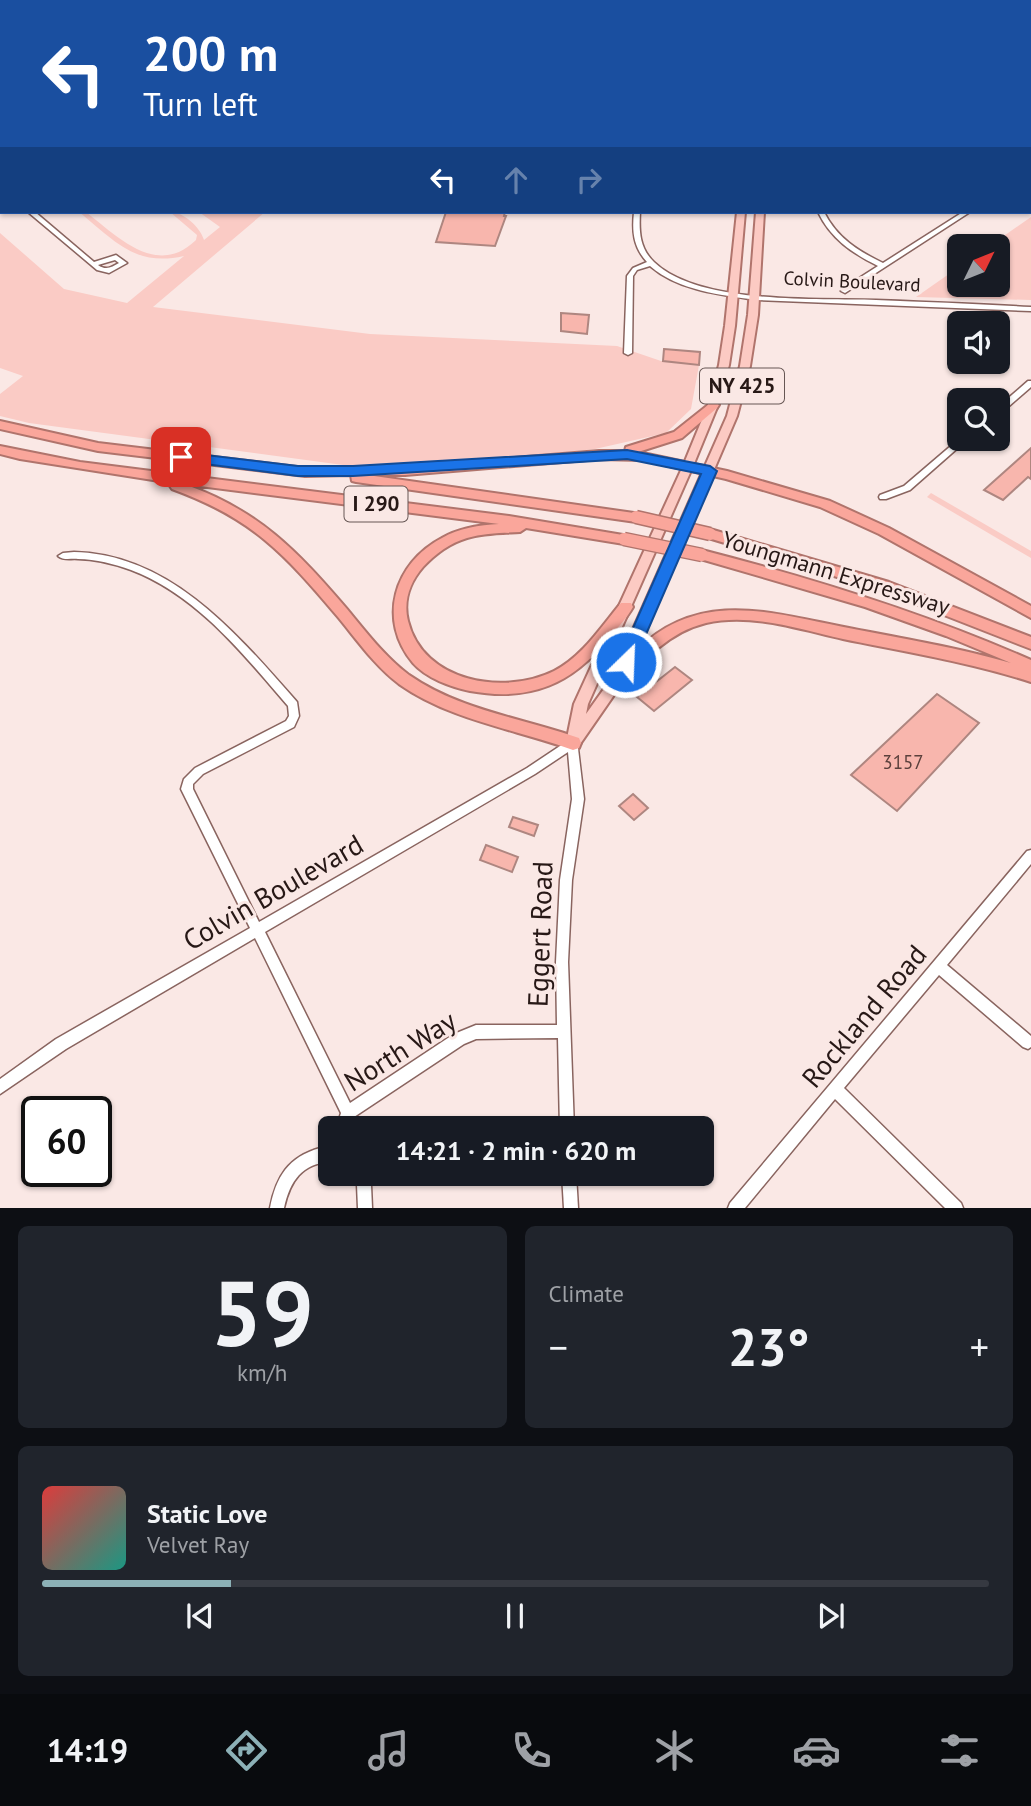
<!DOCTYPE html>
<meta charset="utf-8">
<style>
:root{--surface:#171b24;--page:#20242c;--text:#f1f3f6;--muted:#9ea1a6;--line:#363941;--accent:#8cb1b7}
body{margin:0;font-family:"PT Sans",sans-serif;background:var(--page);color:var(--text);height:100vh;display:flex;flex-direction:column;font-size:26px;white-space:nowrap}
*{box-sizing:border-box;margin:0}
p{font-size:23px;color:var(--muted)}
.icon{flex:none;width:38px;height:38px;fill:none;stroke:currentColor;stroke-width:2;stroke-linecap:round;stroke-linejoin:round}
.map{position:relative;height:1208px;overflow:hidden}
.details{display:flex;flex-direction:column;gap:18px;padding:18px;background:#0d0f14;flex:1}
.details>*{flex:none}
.banner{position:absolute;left:0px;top:0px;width:1032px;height:214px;box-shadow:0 2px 5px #0004;background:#1a4fa0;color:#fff;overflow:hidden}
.needle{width:46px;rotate:47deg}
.fabs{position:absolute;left:947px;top:234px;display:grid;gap:14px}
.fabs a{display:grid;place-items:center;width:63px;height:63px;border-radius:10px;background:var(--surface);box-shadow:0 2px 5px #0004;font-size:35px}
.speed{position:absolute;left:21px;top:1096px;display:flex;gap:14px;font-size:35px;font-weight:700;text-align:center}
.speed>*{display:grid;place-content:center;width:91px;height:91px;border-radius:50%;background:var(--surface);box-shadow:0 2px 5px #0004;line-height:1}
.speed .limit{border:4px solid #111;border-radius:10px;background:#fff;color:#111}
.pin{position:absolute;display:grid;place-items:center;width:60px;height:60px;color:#fff;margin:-30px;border-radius:14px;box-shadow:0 4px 10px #0006}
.me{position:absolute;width:77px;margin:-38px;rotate:24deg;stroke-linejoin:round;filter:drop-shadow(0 0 5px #0008)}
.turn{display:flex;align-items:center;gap:24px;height:147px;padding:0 28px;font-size:32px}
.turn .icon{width:91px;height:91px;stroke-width:2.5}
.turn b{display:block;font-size:49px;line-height:60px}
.lanes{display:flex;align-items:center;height:66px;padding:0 28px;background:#0003;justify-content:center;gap:35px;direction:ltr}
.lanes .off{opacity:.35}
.big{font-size:52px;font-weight:700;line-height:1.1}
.details .widget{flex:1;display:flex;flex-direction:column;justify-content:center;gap:10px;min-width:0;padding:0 24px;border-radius:10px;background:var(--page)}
.details .dial{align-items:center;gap:0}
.dial b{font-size:91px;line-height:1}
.song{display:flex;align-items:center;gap:21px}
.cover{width:84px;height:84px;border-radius:10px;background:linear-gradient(135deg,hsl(0 70% 55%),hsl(170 70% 35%))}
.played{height:7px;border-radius:4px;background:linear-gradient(90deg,var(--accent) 20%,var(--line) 20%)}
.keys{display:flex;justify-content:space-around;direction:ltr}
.heat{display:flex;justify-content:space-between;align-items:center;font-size:38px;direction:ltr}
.details .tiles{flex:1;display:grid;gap:18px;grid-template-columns:1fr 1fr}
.widget:last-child{grid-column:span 2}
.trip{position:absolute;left:318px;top:1116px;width:396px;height:70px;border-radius:10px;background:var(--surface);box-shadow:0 2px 5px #0004;font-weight:700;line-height:70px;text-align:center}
.dock{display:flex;height:112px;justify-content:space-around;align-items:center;background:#090b0e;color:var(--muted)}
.dock .icon{width:49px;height:49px}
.dock .active{color:var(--accent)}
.dock b{font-size:32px;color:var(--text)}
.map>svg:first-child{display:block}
.green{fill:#facbc5}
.building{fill:#f8b6ad;stroke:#ae8680;stroke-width:2}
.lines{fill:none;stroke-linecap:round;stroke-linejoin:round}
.minor-casing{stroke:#89645f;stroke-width:3}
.major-casing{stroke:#b0746c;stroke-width:4}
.highway-casing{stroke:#b0746c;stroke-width:4}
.minor{fill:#fff;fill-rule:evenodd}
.major{fill:#fccac3;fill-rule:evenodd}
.highway{fill:#faa69b;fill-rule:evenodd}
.highway-bridge-casing{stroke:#b0746c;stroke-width:15;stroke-linecap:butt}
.highway-bridge{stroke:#faa69b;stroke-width:12}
.route{fill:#1a73e8;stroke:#114b97;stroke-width:2}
.labels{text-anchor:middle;stroke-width:6;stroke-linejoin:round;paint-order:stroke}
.far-street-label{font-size:19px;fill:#271816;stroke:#fae8e5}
.number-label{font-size:19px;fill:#5b403c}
.shield{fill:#fae8e5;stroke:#665654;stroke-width:2}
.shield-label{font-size:21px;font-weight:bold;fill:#271816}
.street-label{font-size:23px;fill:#271816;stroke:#fae8e5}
.near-street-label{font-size:28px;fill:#271816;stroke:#fae8e5}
</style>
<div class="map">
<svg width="1031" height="1208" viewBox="0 0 1031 1208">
<rect width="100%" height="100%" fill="#fae8e5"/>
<g class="green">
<path d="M79 212H86C118 237 157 278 196 240L197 235 170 212C184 212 200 227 204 240L220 227 199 212H265L153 307 370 334 617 346 661 361 699 365 691 409 666 433 595 449 538 455 389 467H358L29 423 0 416V394L23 376 0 368V233L64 289 127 303 184 256C135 267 115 241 79 212Z"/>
<polygon points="1031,217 1031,300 916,297 959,267 959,285 998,285 998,247 988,247"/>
<polygon points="931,493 1031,551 1031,558 927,497"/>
</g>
<g class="building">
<polygon points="446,212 505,212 504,216 506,216 495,246 436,242"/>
<polygon points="561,313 589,315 587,334 561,331"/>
<polygon points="664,349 700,352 699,365 663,361"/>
<polygon points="1031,448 1031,479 1028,477 1003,500 984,490"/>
<polygon points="675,667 692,680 654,711 637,697"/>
<polygon points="937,694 979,723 897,811 851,775"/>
<polygon points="633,794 648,808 634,820 619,806"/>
<polygon points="513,817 538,825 534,836 509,827"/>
<polygon points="486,845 518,857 512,872 480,860"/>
</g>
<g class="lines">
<defs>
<g id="minor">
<polygon points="1,0 6,0 8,2 2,2"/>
<polygon points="102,0 107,0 109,2 103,2"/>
<polygon points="188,0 193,0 195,2 189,2"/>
<polygon points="274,0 280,0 282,2 276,2"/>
<polygon points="351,0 357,0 355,2 348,2"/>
<polygon points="447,0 452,0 454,2 448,2"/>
<rect x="670" y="0" width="4" height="2"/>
<polygon points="679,0 708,2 685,2"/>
<polygon points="846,0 852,0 850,2 843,2"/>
<polygon points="956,0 961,0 963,2 957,2"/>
<rect x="0" y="17" width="2" height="3"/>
<polygon points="0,68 2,69 2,73 0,72"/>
<polygon points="2,109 2,113 0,114 0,110"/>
<polygon points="0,145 2,146 2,150 0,149"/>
<rect x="0" y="160" width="2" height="4"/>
<polygon points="0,184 2,185 2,189 0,188"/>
<path d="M28 212H35L94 262 116 255 127 263 109 273 97 270ZM115 260 119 263C112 267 106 271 98 265Z"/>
<path d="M634 212H640C639 230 639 248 654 262 699 305 816 298 876 300 928 302 979 304 1031 307V311L757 300C721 295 679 291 650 266L637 270 633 276 632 353 628 355 624 353 627 276 633 268 647 262C633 247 632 231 634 212Z"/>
<path d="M818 212H824C837 238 858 251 883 263L963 212H970L845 293 841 291 842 289 878 266C852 253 831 239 818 212Z"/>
<polygon points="1028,381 1031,381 1031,387 1001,413 998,413 998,407"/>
<polygon points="959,439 968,439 910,490 886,499 880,499 879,497 880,495 904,486"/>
<path d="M74 552C171 554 238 635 297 702L299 716 294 727 203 774 193 784V789L259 922 527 768 569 740 573 738 577 740 584 799 572 880 568 962 574 1129H560L558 1038 476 1039 464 1044 354 1117 350 1129H336L341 1113 255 938 66 1049 0 1094V1079L56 1039 250 928 181 789 184 779 195 768 286 721 289 716 288 706C244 655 197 595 131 570 114 564 96 559 78 559 71 558 64 561 58 556L63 553ZM568 752 572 799 560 880 556 962 557 1025H476L454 1034 350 1103 265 932 535 774Z"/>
<polygon points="1031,850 1031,864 947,965 1031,1036 1031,1047 1028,1049 1023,1047 939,975 844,1088 961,1203 963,1208 945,1208 835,1099 745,1208 728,1208 730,1203 1027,851"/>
<path d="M320 1148H331V1162C302 1163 290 1181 284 1208H270C276 1177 288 1157 320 1148Z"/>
<polygon points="352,1174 366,1174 371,1185 372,1208 358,1208 357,1185"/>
<polygon points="562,1174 576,1174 578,1208 564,1208"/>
</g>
<g id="major">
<rect x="755" y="0" width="6" height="2"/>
<rect x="768" y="0" width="6" height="2"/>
<polygon points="737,212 745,212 735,326 729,365 718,405 693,466 588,704 586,714 611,679 727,416 740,366 748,315 756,212 764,212 758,315 750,366 737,416 623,682 578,747 573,749 568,747 566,743 574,704 683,466 708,405 719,365 725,326"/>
</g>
<g id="highway">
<polygon points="713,401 719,405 717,408 682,438 638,452 727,471 830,501 889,528 1031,606 1031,618 879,534 820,507 726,479 643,460 599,459 405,475 367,475 641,514 642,517 641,520 636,522 356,482 352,481 351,475 305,476 98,451 0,429 0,421 98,443 297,467 405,467 599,451 625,451 626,447 674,432"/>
<path d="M0 446 80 462 509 516 629 536 631 539 629 542 624 544 526 528 520 532C502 533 484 533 467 538 450 543 435 554 423 567 410 582 403 601 408 621 423 682 503 696 554 671 582 657 601 627 621 603H631L633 607C627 618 618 627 610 637 572 684 531 702 470 691 451 687 426 678 413 663 377 620 394 563 442 538 459 528 479 525 499 524L184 484C260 511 296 550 347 609 366 632 385 657 409 675 459 710 522 718 579 738L581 743 579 748 573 750C515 729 450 720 399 684 375 666 357 640 338 617 284 553 252 518 172 489L170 486 172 483 20 459 0 454Z"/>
<polygon points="710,529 889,582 1031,637 1031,649 880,590 705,537 703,534 705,531"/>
<path d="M702 550C815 579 924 613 1031 660V682C969 662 906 652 843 639 798 629 752 613 706 623 669 632 645 659 621 686L616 688 611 686 609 682C615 670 627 659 637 650 702 586 777 615 854 629 906 639 959 648 1011 663L946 636 865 607 697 558 695 555 697 552Z"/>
</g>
</defs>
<use href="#minor" class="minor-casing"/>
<use href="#major" class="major-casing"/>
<use href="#highway" class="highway-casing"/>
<use href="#minor" class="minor"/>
<use href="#major" class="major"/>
<use href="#highway" class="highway"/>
<defs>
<g id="highway-bridge">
<polyline points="636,517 710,534"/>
<polyline points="624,539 702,555"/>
</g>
</defs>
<use href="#highway-bridge" class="highway-bridge-casing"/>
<use href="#highway-bridge" class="highway-bridge"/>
</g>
<polygon class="route" points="627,450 710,466 717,471 634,662 626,668 618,662 701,474 627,459 353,476 298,476 181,461 174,457 181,452 298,466 353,466"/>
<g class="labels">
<g class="far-street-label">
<text transform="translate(852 281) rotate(3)" y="7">Colvin Boulevard</text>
</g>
<g class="number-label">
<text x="903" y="769">3157</text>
</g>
<g class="shield">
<rect x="700" y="368.5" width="84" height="35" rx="5"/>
<rect x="344.5" y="486.5" width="63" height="35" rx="5"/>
</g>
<g class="shield-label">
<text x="742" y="393">NY 425</text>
<text x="376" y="511">I 290</text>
</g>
<g class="street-label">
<text transform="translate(836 573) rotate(17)" y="8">Youngmann Expressway</text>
</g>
<g class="near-street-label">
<text transform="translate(273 892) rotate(-30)" y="10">Colvin Boulevard</text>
<text transform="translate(540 934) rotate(-88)" y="10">Eggert Road</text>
<text transform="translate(864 1016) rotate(-50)" y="10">Rockland Road</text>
<text transform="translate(400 1051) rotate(-32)" y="10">North Way</text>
</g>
</g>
</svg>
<div class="fabs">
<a><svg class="needle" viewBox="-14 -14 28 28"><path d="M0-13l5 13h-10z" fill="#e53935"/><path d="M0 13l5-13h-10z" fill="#9ea1a6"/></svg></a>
<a><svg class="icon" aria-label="sound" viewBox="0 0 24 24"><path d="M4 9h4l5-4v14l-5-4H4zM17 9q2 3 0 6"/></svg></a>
<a><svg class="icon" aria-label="search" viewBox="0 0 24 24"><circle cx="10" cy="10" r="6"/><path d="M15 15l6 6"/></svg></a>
</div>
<div class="speed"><div class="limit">60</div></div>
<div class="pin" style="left:181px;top:457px;background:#d93025"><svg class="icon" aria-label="arrive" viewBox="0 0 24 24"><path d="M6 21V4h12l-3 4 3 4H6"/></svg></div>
<svg class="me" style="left:626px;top:662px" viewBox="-20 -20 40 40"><circle r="17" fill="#1a73e8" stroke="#fff" stroke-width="3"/><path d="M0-11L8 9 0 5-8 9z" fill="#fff"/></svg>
<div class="trip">14:21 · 2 min · 620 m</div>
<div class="banner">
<div class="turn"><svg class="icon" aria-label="left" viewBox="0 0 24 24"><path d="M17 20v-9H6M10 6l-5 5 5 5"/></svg><div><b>200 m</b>Turn left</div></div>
<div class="lanes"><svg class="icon" aria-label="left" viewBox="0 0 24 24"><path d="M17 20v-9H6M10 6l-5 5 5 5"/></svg><svg class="icon off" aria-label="ahead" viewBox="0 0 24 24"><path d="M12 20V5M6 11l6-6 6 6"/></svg><svg class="icon off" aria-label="right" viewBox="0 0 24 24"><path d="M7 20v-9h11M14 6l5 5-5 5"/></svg></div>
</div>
</div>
<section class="details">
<div class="tiles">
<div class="widget dial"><b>59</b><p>km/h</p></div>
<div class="widget"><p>Climate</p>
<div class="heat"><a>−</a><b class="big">23°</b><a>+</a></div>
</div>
<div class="widget">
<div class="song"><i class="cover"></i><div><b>Static Love</b><p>Velvet Ray</p></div></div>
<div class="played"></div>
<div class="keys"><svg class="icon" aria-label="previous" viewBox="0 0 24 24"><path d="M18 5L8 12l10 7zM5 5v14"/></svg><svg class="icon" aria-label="pause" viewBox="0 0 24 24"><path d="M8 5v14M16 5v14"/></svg><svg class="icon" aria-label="next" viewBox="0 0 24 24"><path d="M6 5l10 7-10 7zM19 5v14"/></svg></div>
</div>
</div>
</section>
<nav class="dock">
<b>14:19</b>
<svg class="icon active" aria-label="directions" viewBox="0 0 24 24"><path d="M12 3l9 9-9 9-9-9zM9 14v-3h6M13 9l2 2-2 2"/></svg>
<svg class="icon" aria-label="music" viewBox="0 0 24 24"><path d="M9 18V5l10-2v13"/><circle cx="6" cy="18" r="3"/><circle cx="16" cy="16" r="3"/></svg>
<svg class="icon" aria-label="phone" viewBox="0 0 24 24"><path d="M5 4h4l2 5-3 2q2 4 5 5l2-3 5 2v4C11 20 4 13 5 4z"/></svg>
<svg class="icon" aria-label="climate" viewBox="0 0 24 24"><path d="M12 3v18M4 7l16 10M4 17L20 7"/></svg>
<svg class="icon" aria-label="car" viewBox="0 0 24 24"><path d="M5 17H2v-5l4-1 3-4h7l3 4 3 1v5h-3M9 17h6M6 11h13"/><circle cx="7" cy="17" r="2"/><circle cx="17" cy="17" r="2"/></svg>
<svg class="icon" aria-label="filters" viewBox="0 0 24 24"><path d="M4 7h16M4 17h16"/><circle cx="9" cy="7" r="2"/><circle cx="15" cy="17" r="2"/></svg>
</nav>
